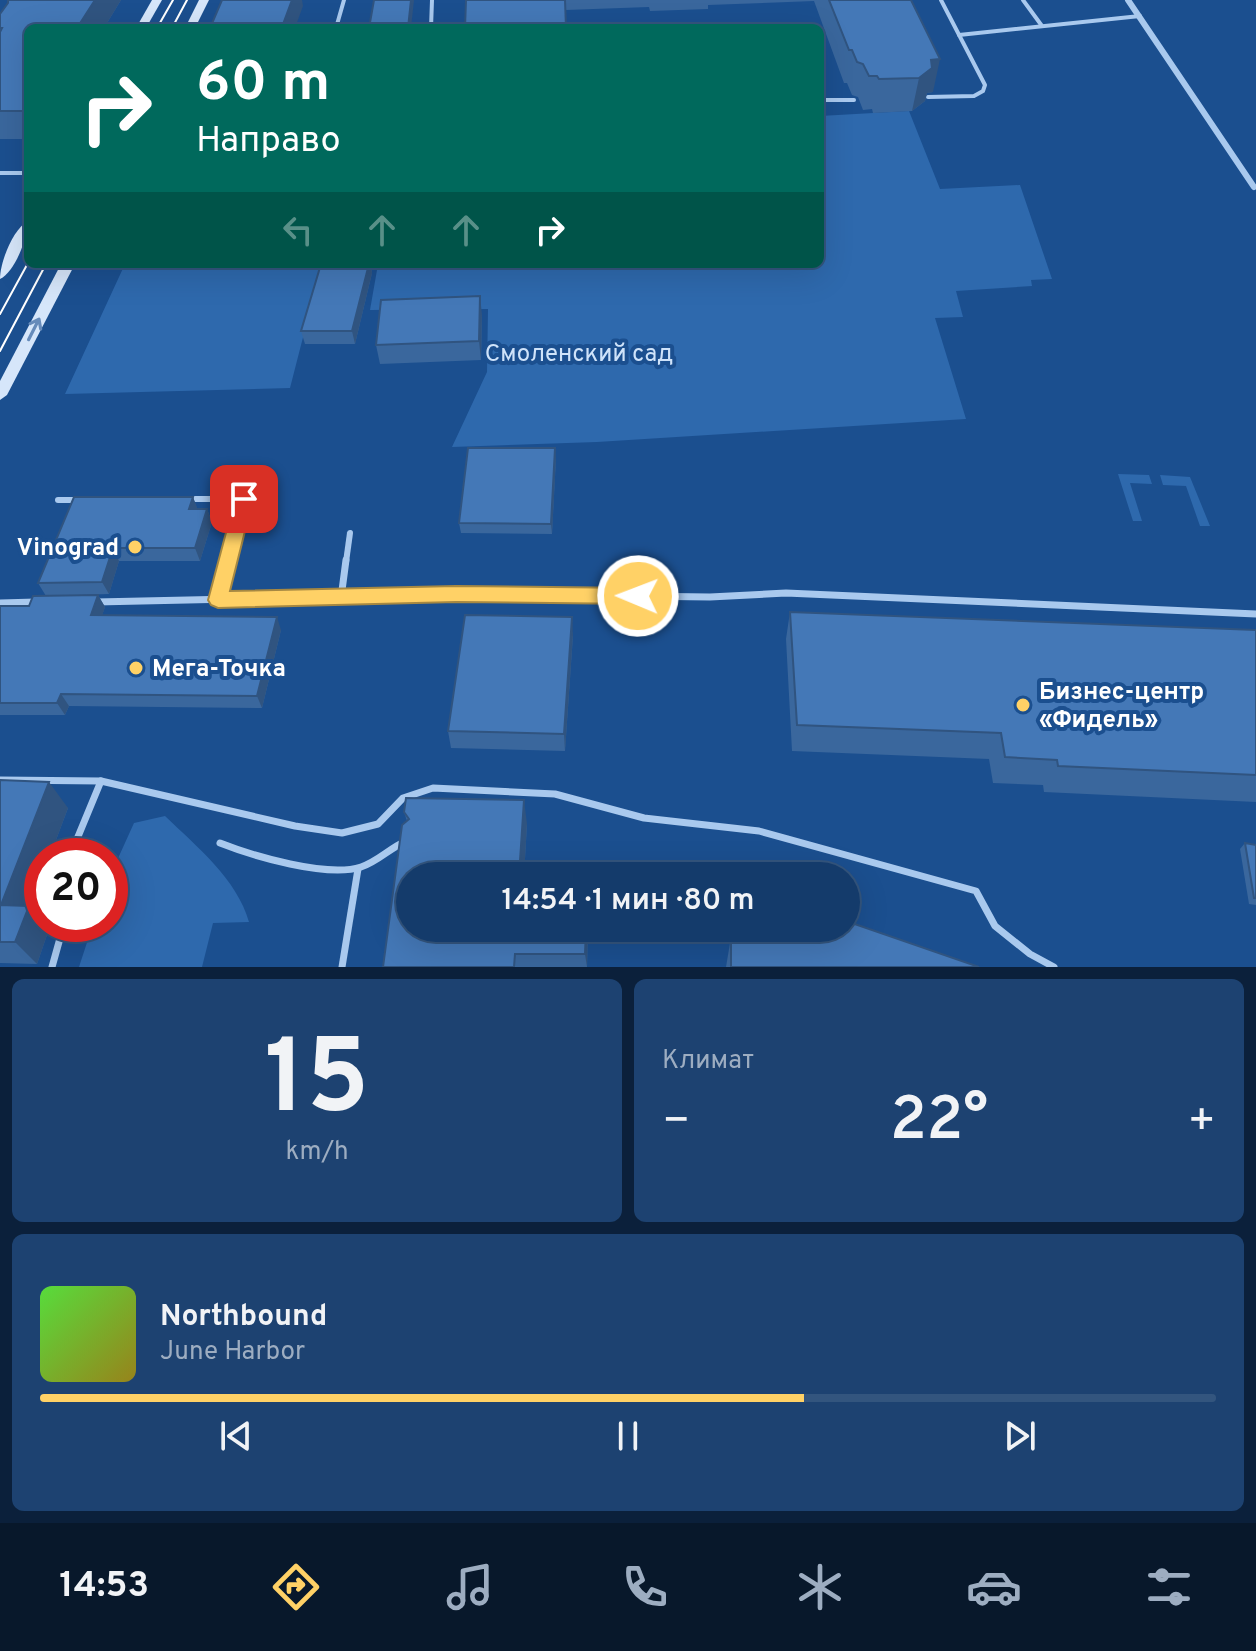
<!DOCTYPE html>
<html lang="ru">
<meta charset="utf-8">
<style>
:root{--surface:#143b6b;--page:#1d4271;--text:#f1f3f6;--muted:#9dadc1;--line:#33557e;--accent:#ffd166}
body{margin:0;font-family:Overpass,sans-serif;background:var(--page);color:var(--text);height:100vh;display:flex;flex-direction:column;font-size:30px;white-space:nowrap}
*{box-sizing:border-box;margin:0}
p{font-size:26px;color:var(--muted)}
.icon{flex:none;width:44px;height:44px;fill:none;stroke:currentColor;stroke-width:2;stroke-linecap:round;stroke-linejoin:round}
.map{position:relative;height:967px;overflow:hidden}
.details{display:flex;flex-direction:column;gap:12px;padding:12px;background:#0b203b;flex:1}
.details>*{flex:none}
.guide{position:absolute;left:24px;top:24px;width:800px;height:244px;border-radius:12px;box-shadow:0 8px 32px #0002,0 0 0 2px var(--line);background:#00695c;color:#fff;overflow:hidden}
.speed{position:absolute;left:24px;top:838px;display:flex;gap:16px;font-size:40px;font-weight:700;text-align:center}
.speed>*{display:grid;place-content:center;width:104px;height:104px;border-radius:50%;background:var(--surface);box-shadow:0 8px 32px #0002,0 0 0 2px var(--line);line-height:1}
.speed .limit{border:12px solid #d22;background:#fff;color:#111}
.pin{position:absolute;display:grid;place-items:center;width:68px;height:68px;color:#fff;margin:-34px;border-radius:16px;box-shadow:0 4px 12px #0006}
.me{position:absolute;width:88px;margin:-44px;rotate:271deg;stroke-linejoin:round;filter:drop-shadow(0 0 6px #0008)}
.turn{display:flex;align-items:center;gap:28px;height:168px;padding:0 40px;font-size:36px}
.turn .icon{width:104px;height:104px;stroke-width:2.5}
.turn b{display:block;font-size:56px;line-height:68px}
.lanes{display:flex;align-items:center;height:76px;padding:0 40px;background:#0003;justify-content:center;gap:40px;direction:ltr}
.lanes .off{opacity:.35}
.big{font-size:60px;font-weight:600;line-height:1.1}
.details .tile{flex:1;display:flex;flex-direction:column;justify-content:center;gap:12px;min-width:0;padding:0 28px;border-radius:12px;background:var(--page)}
.details .dial{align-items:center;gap:0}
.dial b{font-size:104px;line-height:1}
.song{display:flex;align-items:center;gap:24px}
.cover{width:96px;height:96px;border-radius:12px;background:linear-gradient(135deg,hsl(110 70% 55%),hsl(50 70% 35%))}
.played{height:8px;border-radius:4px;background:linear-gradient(90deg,var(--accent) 65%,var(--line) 65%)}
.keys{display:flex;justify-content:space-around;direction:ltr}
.heat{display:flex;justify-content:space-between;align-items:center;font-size:44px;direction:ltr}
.details .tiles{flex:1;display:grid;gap:12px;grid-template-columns:1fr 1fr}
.tile:last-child{grid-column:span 2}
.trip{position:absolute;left:396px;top:862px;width:464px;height:80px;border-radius:40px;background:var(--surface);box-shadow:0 8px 32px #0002,0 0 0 2px var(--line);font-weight:600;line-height:80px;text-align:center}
.menu{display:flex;height:128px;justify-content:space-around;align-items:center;background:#08182b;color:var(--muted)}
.menu .icon{width:56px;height:56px}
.menu .selected{color:var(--accent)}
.menu b{font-size:36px;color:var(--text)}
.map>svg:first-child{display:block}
.green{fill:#2e69ad}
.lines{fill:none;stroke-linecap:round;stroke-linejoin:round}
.lane-far2{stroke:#a9c9ee;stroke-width:4}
.lane-far1{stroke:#a9c9ee;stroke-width:6}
.lane{stroke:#a9c9ee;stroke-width:7}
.street{stroke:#a9c9ee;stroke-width:6}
.secondary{fill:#d6e6fa;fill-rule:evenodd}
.tram{stroke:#fff;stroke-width:2}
.wall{fill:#3a679d}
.shaded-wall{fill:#305480}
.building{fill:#4478b7;stroke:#305480;stroke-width:2}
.oneway{stroke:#668bba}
.route{fill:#ffd166;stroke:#a68842;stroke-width:2}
.poi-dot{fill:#ffd166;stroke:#1b4f8f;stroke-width:3}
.labels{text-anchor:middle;stroke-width:8;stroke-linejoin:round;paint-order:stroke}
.park-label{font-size:24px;fill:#cfe3fa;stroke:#1b4f8f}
.poi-label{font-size:24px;font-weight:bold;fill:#fff;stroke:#1b4f8f;text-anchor:start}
</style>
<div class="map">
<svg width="1256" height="967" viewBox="0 0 1256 967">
<rect width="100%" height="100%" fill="#1b4f8f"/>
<g class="green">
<polygon points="909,111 940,189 1020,185 1052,279 1031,280 1032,286 956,291 963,317 935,318 966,419 597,442 452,447 487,372 488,309 370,310 377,270 320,271 290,388 65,394 125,264 820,264 820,116"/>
<polygon points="1118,474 1149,475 1152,484 1130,483 1142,521 1133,521"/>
<polygon points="1160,475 1190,477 1210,526 1200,526 1186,486 1163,485"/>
<path d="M165 816C197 847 237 879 249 922L213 923 202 967H79L93 924H110V876L134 823Z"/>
</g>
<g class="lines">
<g class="lane-far2">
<polyline points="1023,0 1042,26"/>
<polyline points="336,28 344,0"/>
<polyline points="431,28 432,0"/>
<polyline points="748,28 756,28"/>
<polyline points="959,35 1140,16"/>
<polyline points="928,97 974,96 983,91 985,85 941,0"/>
<polyline points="820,100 854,100"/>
<polyline points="0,173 28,173"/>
</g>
<g class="lane-far1">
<polyline points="188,499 244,499 228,562"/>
<polyline points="58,500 80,500"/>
<polyline points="346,562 350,533"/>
</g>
<g class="lane">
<polyline points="341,598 346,560"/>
<polyline points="218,600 228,560"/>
<polyline points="96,602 456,594 710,597 786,593 1256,614"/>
<polyline points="0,603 36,602"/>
<polyline points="0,780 101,781 295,826 342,833 378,824 403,798 433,788 555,794 644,818 759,831 976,891 995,926 1030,954 1054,967"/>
<path d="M220 843C253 856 327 878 361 867 377 862 389 849 404 842"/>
<polyline points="70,856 101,781"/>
<polyline points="52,967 64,924"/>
<polyline points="342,967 358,869"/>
</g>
<polyline class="street" points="1128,0 1254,187"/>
<g class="secondary">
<polygon points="152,0 162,0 146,28 136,28"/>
<polygon points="199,0 209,0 195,28 185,28"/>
<path d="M28 221C28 237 15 272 0 279 0 262 13 229 28 221Z"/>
<polygon points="61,264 75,264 7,395 0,400 0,381"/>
</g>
<g class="tram">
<polyline points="157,28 173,0"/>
<polyline points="172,28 187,0"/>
<polyline points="0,314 28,263"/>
<polyline points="0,351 46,264"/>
</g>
</g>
<g class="wall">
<polygon points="121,0 104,28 28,28 28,139 0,139 0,14"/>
<polygon points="466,0 911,0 933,92 927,93 925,101 912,111 873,113 872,109 863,110 858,97 852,95 847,83 844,83 814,1 708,5 708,9 650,11 649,7 566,10"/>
<polygon points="321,264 371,264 372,273 355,344 305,344 301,331"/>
<polygon points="482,315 481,360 380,364 376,345"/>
<polygon points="556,458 552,534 461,533 459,523"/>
<polygon points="193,497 197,509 207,509 212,522 200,561 119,561 109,594 46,596 38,583"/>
<polygon points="98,595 105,607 102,615 281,630 262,708 69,706 65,715 0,715 0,606 29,606"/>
<polygon points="790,612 1256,630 1256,802 1044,792 1043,785 993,783 989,759 792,751 786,639"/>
<polygon points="573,635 565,751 451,748 448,731"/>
<polygon points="0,780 68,808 50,856 42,856 42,876 30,908 42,921 42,924 44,924 49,929 37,964 0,963"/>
<polygon points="404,812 527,824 524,876 410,876 410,928 588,928 587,967 383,967 407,821"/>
<polygon points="1245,843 1256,845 1256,905 1249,904 1240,849"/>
<polygon points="731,937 979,967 726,967"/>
</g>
<g class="shaded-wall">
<polygon points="95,0 121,0 104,28 77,28"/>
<polygon points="292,0 302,0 303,6 295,28 282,28"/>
<polygon points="411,0 414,0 411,28 408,28"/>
<polygon points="940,59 933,92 927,93 925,101 912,111 919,78 931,60"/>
<polygon points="369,264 371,264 372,273 355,344 352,331"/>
<polygon points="480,296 482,315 481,360 479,341"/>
<polygon points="555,448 556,458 552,534 551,524"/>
<polygon points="193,497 198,510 189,509"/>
<polygon points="207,509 212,522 200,561 195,548"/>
<polygon points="113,548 119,561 109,594 102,582"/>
<polygon points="98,595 105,607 98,628 91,615"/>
<polygon points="277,617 281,630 262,708 257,696"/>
<polygon points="572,617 573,635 565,751 564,734"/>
<polygon points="61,694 69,706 65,715 57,703"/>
<polygon points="49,782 68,808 50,856 42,856 42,876 30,908 42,921 42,924 44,924 49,929 37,964 15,942 1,905"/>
<polygon points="524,800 527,824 524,876 519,876"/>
<polygon points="586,928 588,928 587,967 585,954"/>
</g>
<g class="building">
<polygon points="8,0 95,0 77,28 28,28 28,106 25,111 0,111 0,32 2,28 0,28 0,14 8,3"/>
<polygon points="222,0 292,0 282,27 290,27 289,28 210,28"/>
<polygon points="374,0 411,0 408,28 369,28"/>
<polygon points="466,0 565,0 566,28 465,28"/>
<polygon points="829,0 911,0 940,59 931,60 932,68 919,78 879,79 877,76 869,76 863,64 857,62 852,50 849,50"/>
<polygon points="321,264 369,264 352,331 301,331"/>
<polygon points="480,296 479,341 376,345 381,300"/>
<polygon points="468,448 555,448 551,524 459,523"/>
<polygon points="74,497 193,497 189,509 207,509 195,548 113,548 102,582 38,583"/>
<polygon points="98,595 91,615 277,617 257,696 61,694 57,703 0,703 0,606 29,606 33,596"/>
<polygon points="790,612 1256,630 1256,775 1058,766 1057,760 1005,757 1001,733 797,725"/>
<polygon points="465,615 572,617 564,734 448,731"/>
<polygon points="0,780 49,782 1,905 29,906 15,942 0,942"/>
<polygon points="406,798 524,800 519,876 410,876 410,928 586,928 585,954 515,954 514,967 383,967 402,825 409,819 404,812"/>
<polygon points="1245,843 1256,845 1256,898 1254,898"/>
<polygon points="846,921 979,967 731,967 731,937 733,928 846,928"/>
</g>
<defs><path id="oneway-shaft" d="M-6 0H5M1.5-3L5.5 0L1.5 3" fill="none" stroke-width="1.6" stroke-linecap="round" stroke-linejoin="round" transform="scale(2)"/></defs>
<use class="oneway" href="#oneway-shaft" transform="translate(34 329) rotate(-63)"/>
<polygon class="route" points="244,492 253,499 230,591 456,586 638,588 645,590 647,596 645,601 638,604 456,602 218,608 211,605 208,600 235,499"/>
<g class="poi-dot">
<circle cx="135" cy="547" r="8"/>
<circle cx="136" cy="668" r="8"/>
<circle cx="1023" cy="705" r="8"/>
</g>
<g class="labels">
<g class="park-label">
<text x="579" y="361">Смоленский сад</text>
</g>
<g class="poi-label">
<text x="119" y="555" text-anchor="end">Vinograd</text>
<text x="152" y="676">Мега-Точка</text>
<text x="1039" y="699">Бизнес-центр<tspan x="1039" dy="28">«Фидель»</tspan></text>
</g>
</g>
</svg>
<div class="speed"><div class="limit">20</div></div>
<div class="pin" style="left:244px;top:499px;background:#d93025"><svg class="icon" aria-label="arrive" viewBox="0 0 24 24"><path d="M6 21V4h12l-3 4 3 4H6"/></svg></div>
<svg class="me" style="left:638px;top:596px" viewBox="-20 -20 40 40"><circle r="17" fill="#ffd166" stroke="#fff" stroke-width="3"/><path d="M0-11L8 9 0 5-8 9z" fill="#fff"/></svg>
<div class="trip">14:54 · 1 мин · 80 m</div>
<div class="guide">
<div class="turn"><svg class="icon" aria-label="right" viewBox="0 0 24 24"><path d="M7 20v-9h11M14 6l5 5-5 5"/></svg><div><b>60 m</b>Направо</div></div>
<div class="lanes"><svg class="icon off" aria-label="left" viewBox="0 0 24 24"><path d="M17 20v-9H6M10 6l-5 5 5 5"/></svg><svg class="icon off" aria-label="ahead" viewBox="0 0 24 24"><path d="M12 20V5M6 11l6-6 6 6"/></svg><svg class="icon off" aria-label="ahead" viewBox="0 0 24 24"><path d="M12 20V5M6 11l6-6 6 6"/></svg><svg class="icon" aria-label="right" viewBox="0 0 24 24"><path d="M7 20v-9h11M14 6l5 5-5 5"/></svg></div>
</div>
</div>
<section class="details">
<div class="tiles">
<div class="tile dial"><b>15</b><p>km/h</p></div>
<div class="tile"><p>Климат</p>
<div class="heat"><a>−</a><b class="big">22°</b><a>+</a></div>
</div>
<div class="tile">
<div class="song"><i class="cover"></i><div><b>Northbound</b><p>June Harbor</p></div></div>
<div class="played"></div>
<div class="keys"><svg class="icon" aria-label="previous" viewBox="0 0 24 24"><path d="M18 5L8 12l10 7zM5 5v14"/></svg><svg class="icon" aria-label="pause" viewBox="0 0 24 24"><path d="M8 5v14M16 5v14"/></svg><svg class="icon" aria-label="next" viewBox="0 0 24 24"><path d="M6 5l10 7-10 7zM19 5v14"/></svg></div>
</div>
</div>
</section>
<nav class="menu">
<b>14:53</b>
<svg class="icon selected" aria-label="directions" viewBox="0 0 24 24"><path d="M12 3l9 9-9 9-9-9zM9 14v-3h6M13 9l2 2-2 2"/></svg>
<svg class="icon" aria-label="music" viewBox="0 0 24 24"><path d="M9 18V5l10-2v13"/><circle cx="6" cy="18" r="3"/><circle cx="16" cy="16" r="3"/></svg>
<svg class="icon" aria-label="phone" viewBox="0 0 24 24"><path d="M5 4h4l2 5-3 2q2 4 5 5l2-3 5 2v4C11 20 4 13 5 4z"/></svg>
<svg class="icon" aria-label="climate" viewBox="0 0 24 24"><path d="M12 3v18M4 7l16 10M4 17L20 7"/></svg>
<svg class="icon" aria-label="car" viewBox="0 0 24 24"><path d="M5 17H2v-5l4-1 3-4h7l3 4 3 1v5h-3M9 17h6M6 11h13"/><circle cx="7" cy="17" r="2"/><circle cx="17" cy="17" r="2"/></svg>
<svg class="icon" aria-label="filters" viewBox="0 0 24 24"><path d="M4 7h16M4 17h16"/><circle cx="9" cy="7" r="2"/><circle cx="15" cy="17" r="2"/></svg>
</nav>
